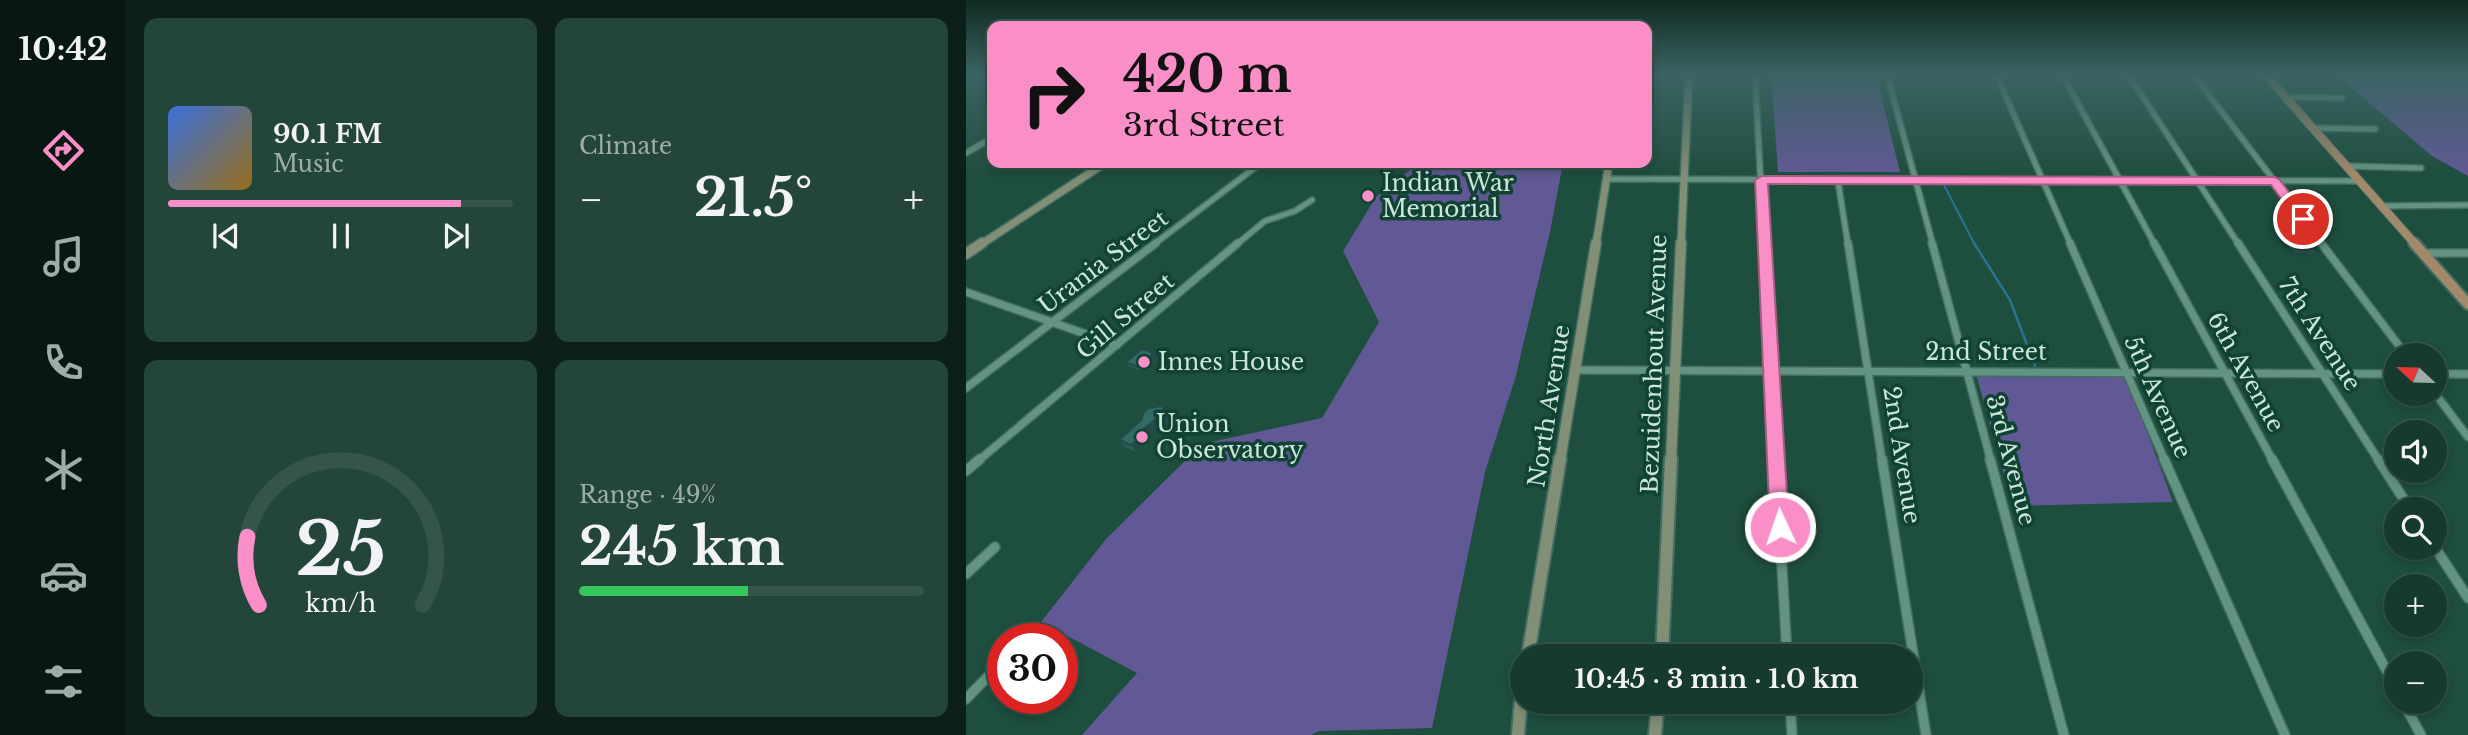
<!DOCTYPE html>
<meta charset="utf-8">
<style>
:root{--surface:#163a2e;--page:#23453a;--text:#f1f3f6;--muted:#9eadaa;--line:#35544a;--accent:#fa8fc7}
body{margin:0;font-family:"Libre Baskerville",serif;background:var(--page);color:var(--text);height:100vh;display:flex;flex-direction:column;font-size:26px;white-space:nowrap}
*{box-sizing:border-box;margin:0}
p{font-size:23px;color:var(--muted)}
.icon{flex:none;width:38px;height:38px;fill:none;stroke:currentColor;stroke-width:2;stroke-linecap:round;stroke-linejoin:round}
.map{position:relative;flex:1;overflow:hidden}
.side{display:flex;flex-direction:column;gap:18px;padding:18px;background:#0c2019;width:840px}
.side>*{flex:none}
.guide{position:absolute;left:21px;top:21px;width:665px;height:147px;border-radius:14px;box-shadow:0 4px 10px #0003,0 0 0 2px var(--line);background:#fa8fc7;color:#111;overflow:hidden}
.needle{width:46px;rotate:292deg}
.tools{position:absolute;left:1418px;top:343px;display:grid;gap:14px}
.tools a{display:grid;place-items:center;width:63px;height:63px;border-radius:50%;background:var(--surface);box-shadow:0 4px 10px #0003,0 0 0 2px var(--line);font-size:35px}
.speed{position:absolute;left:21px;top:623px;display:flex;gap:14px;font-size:35px;font-weight:700;text-align:center}
.speed>*{display:grid;place-content:center;width:91px;height:91px;border-radius:50%;background:var(--surface);box-shadow:0 4px 10px #0003,0 0 0 2px var(--line);line-height:1}
.speed .limit{border:10px solid #d22;background:#fff;color:#111}
.pin{position:absolute;display:grid;place-items:center;width:60px;height:60px;color:#fff;margin:-30px;border:4px solid #fff;border-radius:50%;box-shadow:0 2px 7px #0007}
.me{position:absolute;width:77px;margin:-38px;rotate:357deg;stroke-linejoin:round;filter:drop-shadow(0 0 5px #0008)}
.turn{display:flex;align-items:center;gap:24px;height:147px;padding:0 21px;font-size:32px}
.turn .icon{width:91px;height:91px;stroke-width:2.5}
.turn b{display:block;font-size:49px;line-height:60px}
.big{font-size:52px;font-weight:700;line-height:1.1}
.side .card{flex:1;display:flex;flex-direction:column;justify-content:center;gap:10px;min-width:0;padding:0 24px;border-radius:14px;background:var(--page)}
.side .dial{align-items:center;gap:0}
.dial svg{height:182px;overflow:visible;fill:none;stroke:var(--line);stroke-width:7;stroke-linecap:round;text-anchor:middle}
.dial text{fill:var(--text);stroke:none}
.song{display:flex;align-items:center;gap:21px}
.cover{width:84px;height:84px;border-radius:10px;background:linear-gradient(135deg,hsl(220 70% 55%),hsl(40 70% 35%))}
.played{height:7px;border-radius:4px;background:linear-gradient(90deg,var(--accent) 85%,var(--line) 85%)}
.keys{display:flex;justify-content:space-around;direction:ltr}
.heat{display:flex;justify-content:space-between;align-items:center;font-size:38px;direction:ltr}
.charge{height:10px;border-radius:5px;background:linear-gradient(90deg,#34c759 49%,var(--line) 0)}
.side .tiles{flex:1;display:grid;gap:18px;grid-template-columns:repeat(2,1fr)}
.trip{position:absolute;left:544px;top:644px;width:413px;height:70px;border-radius:35px;background:var(--surface);box-shadow:0 4px 10px #0003,0 0 0 2px var(--line);font-weight:700;line-height:70px;text-align:center}
main{display:flex;flex:1;min-height:0}
.tab-bar{display:flex;flex-direction:column;width:126px;justify-content:space-around;align-items:center;background:#091712;color:var(--muted)}
.tab-bar .icon{width:49px;height:49px}
.tab-bar .selected{color:var(--accent)}
.tab-bar b{font-size:32px;color:var(--text)}
.map>svg:first-child{display:block}
.green{fill:#615995}
.lines{fill:none;stroke-linecap:round;stroke-linejoin:round}
.stream-far1{stroke:#287391;stroke-width:2}
.stream{stroke:#287391;stroke-width:2.5}
.street-far2-casing{stroke:#426c60;stroke-width:8}
.street-far1-casing{stroke:#426c60;stroke-width:10}
.street-casing{stroke:#426c60;stroke-width:12}
.secondary-far2-casing{stroke:#426c60;stroke-width:10}
.secondary-far1-casing{stroke:#426c60;stroke-width:13}
.secondary-casing{stroke:#426c60;stroke-width:16}
.primary-far1-casing{stroke:#426c60;stroke-width:10}
.primary-casing{stroke:#426c60;stroke-width:14}
.street-far2{stroke:#639381;stroke-width:5}
.street-far1{stroke:#639381;stroke-width:7}
.street{stroke:#639381;stroke-width:9}
.secondary-far2{stroke:#828e76;stroke-width:7}
.secondary-far1{stroke:#828e76;stroke-width:10}
.secondary{stroke:#828e76;stroke-width:12}
.primary-far1{stroke:#a2896a;stroke-width:8}
.primary{stroke:#a2896a;stroke-width:10}
.wall{fill:#2b5b57}
.shaded-wall{fill:#234a47}
.building{fill:#326a65;stroke:#234a47;stroke-width:2}
.route{fill:#fa8fc7;stroke:#a25d81;stroke-width:2}
.poi-dot{fill:#fa8fc7;stroke:#114334;stroke-width:2.5}
.labels{text-anchor:middle;stroke-width:7;stroke-linejoin:round;paint-order:stroke}
.poi-label{font-size:23px;fill:#cde6dc;stroke:#114334;text-anchor:start}
.street-label{font-size:23px;fill:#cde6dc;stroke:#114334}
</style>
<main>
<nav class="tab-bar">
<b>10:42</b>
<svg class="icon selected" aria-label="directions" viewBox="0 0 24 24"><path d="M12 3l9 9-9 9-9-9zM9 14v-3h6M13 9l2 2-2 2"/></svg>
<svg class="icon" aria-label="music" viewBox="0 0 24 24"><path d="M9 18V5l10-2v13"/><circle cx="6" cy="18" r="3"/><circle cx="16" cy="16" r="3"/></svg>
<svg class="icon" aria-label="phone" viewBox="0 0 24 24"><path d="M5 4h4l2 5-3 2q2 4 5 5l2-3 5 2v4C11 20 4 13 5 4z"/></svg>
<svg class="icon" aria-label="climate" viewBox="0 0 24 24"><path d="M12 3v18M4 7l16 10M4 17L20 7"/></svg>
<svg class="icon" aria-label="car" viewBox="0 0 24 24"><path d="M5 17H2v-5l4-1 3-4h7l3 4 3 1v5h-3M9 17h6M6 11h13"/><circle cx="7" cy="17" r="2"/><circle cx="17" cy="17" r="2"/></svg>
<svg class="icon" aria-label="filters" viewBox="0 0 24 24"><path d="M4 7h16M4 17h16"/><circle cx="9" cy="7" r="2"/><circle cx="15" cy="17" r="2"/></svg>
</nav>
<section class="side">
<div class="tiles">
<div class="card">
<div class="song"><i class="cover"></i><div><b>90.1 FM</b><p>Music</p></div></div>
<div class="played"></div>
<div class="keys"><svg class="icon" aria-label="previous" viewBox="0 0 24 24"><path d="M18 5L8 12l10 7zM5 5v14"/></svg><svg class="icon" aria-label="pause" viewBox="0 0 24 24"><path d="M8 5v14M16 5v14"/></svg><svg class="icon" aria-label="next" viewBox="0 0 24 24"><path d="M6 5l10 7-10 7zM19 5v14"/></svg></div>
</div>
<div class="card"><p>Climate</p>
<div class="heat"><a>−</a><b class="big">21.5°</b><a>+</a></div>
</div>
<div class="card dial"><svg viewBox="0 0 100 80">
<path d="M14 69A42 42 0 1 1 86 69"/>
<path d="M14 69A42 42 0 0 1 9 39" stroke="#fa8fc7"/>
<text x="50" y="56" font-size="32" font-weight="700">25</text>
<text x="50" y="72" font-size="11">km/h</text>
</svg></div>
<div class="card"><p>Range · 49%</p><b class="big">245 km</b><div class="charge"></div></div>
</div>
</section>
<div class="map">
<svg width="1502" height="735" viewBox="0 0 1502 735">
<rect width="100%" height="100%" fill="#1e4e3e"/>
<g class="green">
<polygon points="805,74 910,74 934,172 812,172"/>
<polygon points="1369,74 1502,74 1502,176 1466,156"/>
<polygon points="452,163 597,163 584,232 549,379 519,472 466,728 353,731 345,735 116,735 171,673 75,622 140,539 236,444 356,418 413,322 377,251 410,197"/>
<polygon points="1010,374 1161,377 1207,502 1047,506"/>
</g>
<g class="lines">
<polyline class="stream-far1" points="978,185 1009,245"/>
<polyline class="stream" points="1008,243 1044,300 1069,366"/>
<defs>
<g id="street-far2">
<polyline points="789,74 798,245"/>
<polyline points="921,74 967,245"/>
<polyline points="1030,74 1105,245"/>
<polyline points="1096,74 1189,245"/>
<polyline points="1162,74 1273,245"/>
<polyline points="1227,74 1357,245"/>
<polyline points="1319,97 1376,98"/>
<polyline points="1347,128 1409,129"/>
<polyline points="0,153 26,138"/>
<polyline points="1381,166 1455,168"/>
<polyline points="641,179 1394,181"/>
<polyline points="872,181 882,245"/>
<polyline points="1416,206 1502,205"/>
<polyline points="187,245 295,163"/>
<polyline points="270,245 299,221 329,211 346,200"/>
</g>
<g id="street-far1">
<polyline points="798,243 810,461"/>
<polyline points="882,243 916,461"/>
<polyline points="966,243 1025,461"/>
<polyline points="1104,243 1199,461"/>
<polyline points="1188,243 1307,461"/>
<polyline points="1272,243 1413,461"/>
<polyline points="1355,243 1440,355"/>
<polyline points="1458,253 1502,253"/>
<polyline points="0,292 151,345"/>
<polyline points="611,370 1430,374"/>
<polyline points="1468,374 1502,374"/>
<polyline points="0,388 190,243"/>
<polyline points="1468,392 1502,437"/>
<polyline points="12,461 272,243"/>
</g>
<g id="street">
<polyline points="810,459 821,656"/>
<polyline points="916,459 960,735"/>
<polyline points="1024,459 1098,735"/>
<polyline points="1198,459 1319,735"/>
<polyline points="1306,459 1430,688"/>
<polyline points="1412,459 1444,509"/>
<polyline points="0,471 14,459"/>
<polyline points="1468,546 1502,598"/>
<polyline points="0,574 29,547"/>
<polyline points="0,699 37,661"/>
<polyline points="824,702 826,735"/>
<polyline points="1437,702 1455,735"/>
</g>
<g id="secondary-far2">
<polyline points="14,245 139,163"/>
<polyline points="630,245 643,163"/>
<polyline points="715,245 723,74"/>
</g>
<g id="secondary-far1">
<polyline points="0,254 16,243"/>
<polyline points="594,461 630,243"/>
<polyline points="705,461 715,243"/>
</g>
<g id="secondary">
<polyline points="562,656 594,459"/>
<polyline points="696,656 705,459"/>
<polyline points="552,735 556,688"/>
<polyline points="689,735 692,702"/>
</g>
<polyline id="primary-far1" points="1299,74 1450,245"/>
<polyline id="primary" points="1448,243 1502,304"/>
</defs>
<use href="#street-far2" class="street-far2-casing"/>
<use href="#street-far1" class="street-far1-casing"/>
<use href="#street" class="street-casing"/>
<use href="#secondary-far2" class="secondary-far2-casing"/>
<use href="#secondary-far1" class="secondary-far1-casing"/>
<use href="#secondary" class="secondary-casing"/>
<use href="#primary-far1" class="primary-far1-casing"/>
<use href="#primary" class="primary-casing"/>
<use href="#street-far2" class="street-far2"/>
<use href="#street-far1" class="street-far1"/>
<use href="#street" class="street"/>
<use href="#secondary-far2" class="secondary-far2"/>
<use href="#secondary-far1" class="secondary-far1"/>
<use href="#secondary" class="secondary"/>
<use href="#primary-far1" class="primary-far1"/>
<use href="#primary" class="primary"/>
</g>
<g class="wall">
<polygon points="1327,240 1350,249 1347,254 1329,253 1323,245"/>
<polygon points="188,353 192,358 176,371 163,367 160,362"/>
<polygon points="203,415 201,421 175,442 178,446 171,452 159,447 153,440 176,419"/>
</g>
<g class="shaded-wall">
<polygon points="188,353 192,358 176,371 172,367"/>
<polygon points="198,408 203,415 201,421 175,442 178,446 171,452 165,445 168,437"/>
</g>
<g class="building">
<polygon points="1327,240 1343,240 1350,249 1332,249"/>
<polygon points="176,349 188,353 172,367 160,362"/>
<polygon points="196,406 198,408 196,414 168,437 172,439 165,445 153,440 176,419 177,413 182,408"/>
</g>
<linearGradient id="sky" x2="0" y2="1"><stop stop-color="#102b22"/><stop offset="0.42" stop-color="#3b6363"/><stop offset="1" stop-color="#3b6363" stop-opacity="0"/></linearGradient>
<rect width="1502" height="177" fill="url(#sky)"/>
<polygon class="route" points="796,176 1309,177 1313,179 1344,219 1342,222 1332,222 1305,185 802,184 823,527 820,533 814,535 807,533 804,527 789,180"/>
<g class="poi-dot">
<circle cx="402" cy="196" r="7"/>
<circle cx="178" cy="362" r="7"/>
<circle cx="176" cy="437" r="7"/>
</g>
<g class="labels">
<g class="poi-label">
<text x="416" y="191">Indian War<tspan x="416" dy="26">Memorial</tspan></text>
<text x="192" y="370">Innes House</text>
<text x="190" y="432">Union<tspan x="190" dy="26">Observatory</tspan></text>
</g>
<g class="street-label">
<text transform="translate(137 262) rotate(-37)" y="8">Urania Street</text>
<text transform="translate(159 316) rotate(-40)" y="8">Gill Street</text>
<text transform="translate(1354 334) rotate(57)" y="8">7th Avenue</text>
<text x="1020" y="360">2nd Street</text>
<text transform="translate(688 364) rotate(-88)" y="8">Bezuidenhout Avenue</text>
<text transform="translate(1280 372) rotate(61)" y="8">6th Avenue</text>
<text transform="translate(1192 397) rotate(66)" y="8">5th Avenue</text>
<text transform="translate(583 406) rotate(-81)" y="8">North Avenue</text>
<text transform="translate(936 455) rotate(81)" y="8">2nd Avenue</text>
<text transform="translate(1045 460) rotate(75)" y="8">3rd Avenue</text>
</g>
</g>
</svg>
<div class="tools">
<a><svg class="needle" viewBox="-14 -14 28 28"><path d="M0-13l5 13h-10z" fill="#e53935"/><path d="M0 13l5-13h-10z" fill="#9eadaa"/></svg></a>
<a><svg class="icon" aria-label="sound" viewBox="0 0 24 24"><path d="M4 9h4l5-4v14l-5-4H4zM17 9q2 3 0 6"/></svg></a>
<a><svg class="icon" aria-label="search" viewBox="0 0 24 24"><circle cx="10" cy="10" r="6"/><path d="M15 15l6 6"/></svg></a>
<a>+</a>
<a>−</a>
</div>
<div class="speed"><div class="limit">30</div></div>
<div class="pin" style="left:1337px;top:219px;background:#d93025"><svg class="icon" aria-label="arrive" viewBox="0 0 24 24"><path d="M6 21V4h12l-3 4 3 4H6"/></svg></div>
<svg class="me" style="left:814px;top:527px" viewBox="-20 -20 40 40"><circle r="17" fill="#fa8fc7" stroke="#fff" stroke-width="3"/><path d="M0-11L8 9 0 5-8 9z" fill="#fff"/></svg>
<div class="trip">10:45 · 3 min · 1.0 km</div>
<div class="guide">
<div class="turn"><svg class="icon" aria-label="right" viewBox="0 0 24 24"><path d="M7 20v-9h11M14 6l5 5-5 5"/></svg><div><b>420 m</b>3rd Street</div></div>
</div>
</div>
</main>
